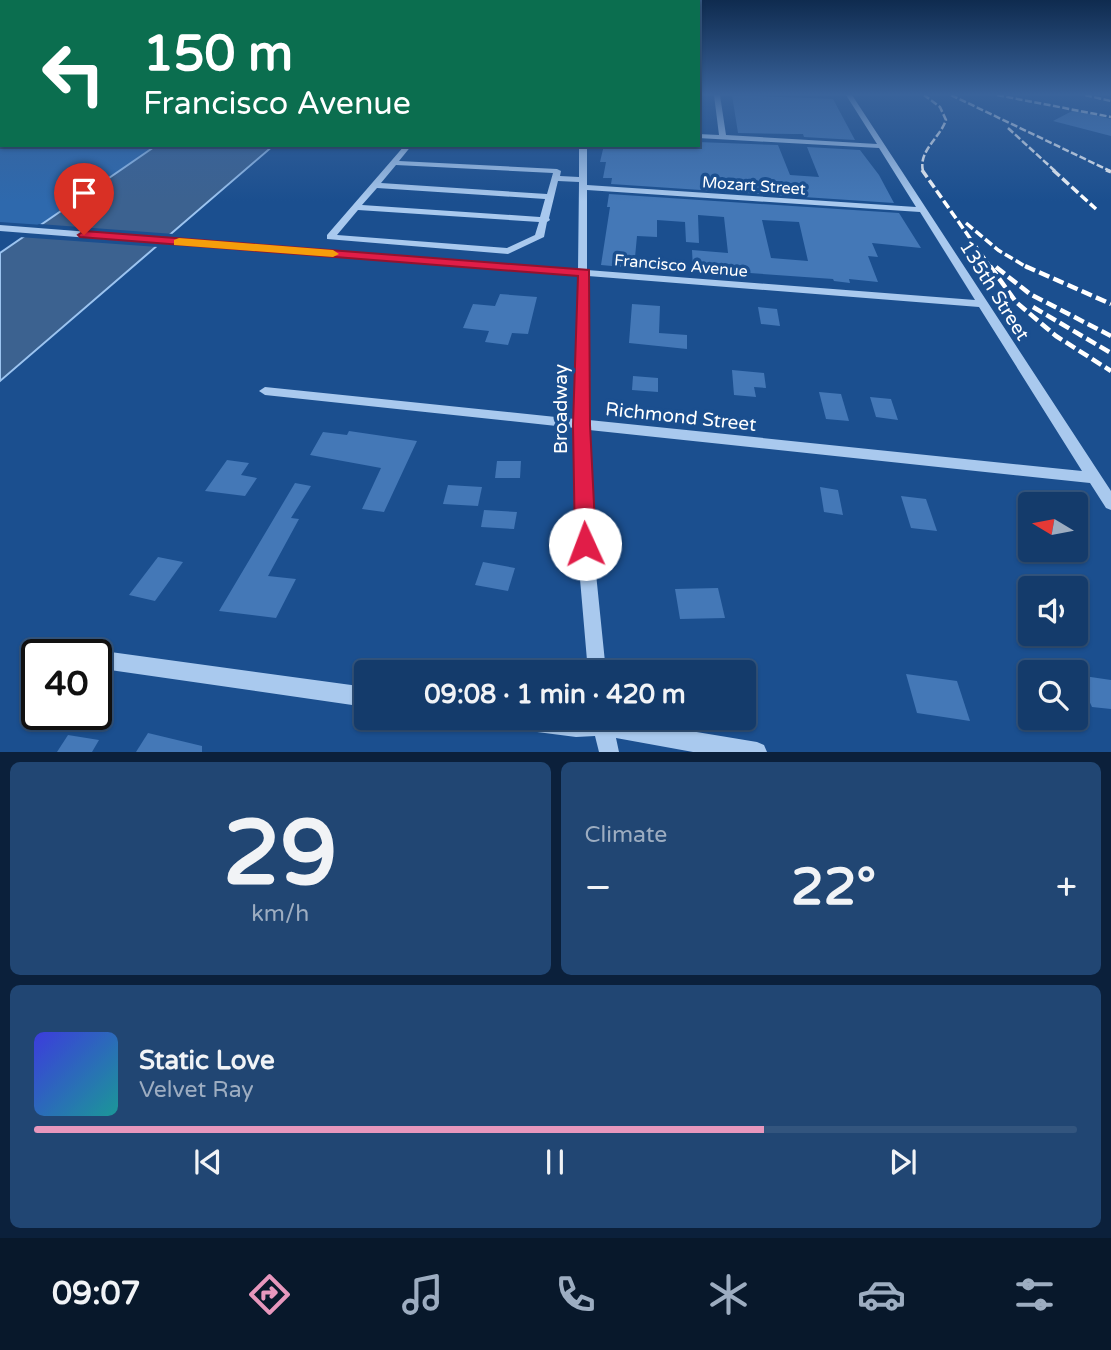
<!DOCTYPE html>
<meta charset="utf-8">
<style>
:root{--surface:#143b6b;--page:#214673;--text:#f1f3f6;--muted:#9dadc1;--line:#33557e;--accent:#e797bd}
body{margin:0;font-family:"Varela Round",sans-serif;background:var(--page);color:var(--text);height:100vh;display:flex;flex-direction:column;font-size:26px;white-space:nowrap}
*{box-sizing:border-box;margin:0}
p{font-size:23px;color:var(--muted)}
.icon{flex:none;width:38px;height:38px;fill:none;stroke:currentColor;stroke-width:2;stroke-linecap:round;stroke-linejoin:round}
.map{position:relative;height:752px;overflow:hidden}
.details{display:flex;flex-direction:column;gap:10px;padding:10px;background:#0b203b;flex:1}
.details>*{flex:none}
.banner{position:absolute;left:0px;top:0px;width:700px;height:147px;box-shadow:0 2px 5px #0004,0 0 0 2px var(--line);background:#0b6e4f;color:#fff;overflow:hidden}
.needle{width:46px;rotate:280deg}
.buttons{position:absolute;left:1018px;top:492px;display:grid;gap:14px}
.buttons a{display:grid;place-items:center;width:70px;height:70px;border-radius:7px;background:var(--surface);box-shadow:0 2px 5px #0004,0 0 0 2px var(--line);font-size:35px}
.speed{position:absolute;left:21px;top:639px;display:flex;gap:14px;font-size:35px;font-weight:700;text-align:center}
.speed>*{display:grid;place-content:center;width:91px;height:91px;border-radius:50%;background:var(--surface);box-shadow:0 2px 5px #0004,0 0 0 2px var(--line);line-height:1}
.speed .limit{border:4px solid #111;border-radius:10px;background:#fff;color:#111}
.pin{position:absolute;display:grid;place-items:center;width:60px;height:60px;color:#fff;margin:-72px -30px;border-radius:50% 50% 50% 0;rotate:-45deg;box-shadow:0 0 7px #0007}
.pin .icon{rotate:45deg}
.me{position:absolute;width:77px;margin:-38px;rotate:358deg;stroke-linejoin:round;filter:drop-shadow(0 0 5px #0008)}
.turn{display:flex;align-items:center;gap:24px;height:147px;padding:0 28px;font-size:32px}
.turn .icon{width:91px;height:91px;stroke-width:2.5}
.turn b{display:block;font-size:49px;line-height:60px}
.big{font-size:52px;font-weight:700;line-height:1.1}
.details .tile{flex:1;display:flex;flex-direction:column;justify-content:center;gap:10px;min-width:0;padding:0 24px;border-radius:10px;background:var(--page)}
.details .dial{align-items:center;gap:0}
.dial b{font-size:91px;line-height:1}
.song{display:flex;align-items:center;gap:21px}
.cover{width:84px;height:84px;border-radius:10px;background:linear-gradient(135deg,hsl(240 70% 55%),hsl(180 70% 35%))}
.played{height:7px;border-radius:4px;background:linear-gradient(90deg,var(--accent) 70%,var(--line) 70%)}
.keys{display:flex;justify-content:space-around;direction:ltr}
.heat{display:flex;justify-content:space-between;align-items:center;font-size:38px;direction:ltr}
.details .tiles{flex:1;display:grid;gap:10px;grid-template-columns:1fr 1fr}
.tile:last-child{grid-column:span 2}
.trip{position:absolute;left:354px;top:660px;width:402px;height:70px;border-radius:7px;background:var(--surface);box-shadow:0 2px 5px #0004,0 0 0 2px var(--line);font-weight:700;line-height:70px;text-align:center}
.tab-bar{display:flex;height:112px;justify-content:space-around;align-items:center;background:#08182b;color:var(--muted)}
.tab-bar .icon{width:49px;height:49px}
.tab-bar .selected{color:var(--accent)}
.tab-bar b{font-size:32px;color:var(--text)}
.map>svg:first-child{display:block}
.green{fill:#2e69ad}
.water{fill:#3c6290;stroke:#9cc4f0;stroke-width:2}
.pier{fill:#1b4f8f}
.building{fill:#4478b7;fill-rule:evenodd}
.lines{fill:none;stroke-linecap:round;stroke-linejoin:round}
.minor{fill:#a9c9ee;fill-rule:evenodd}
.rail-far2{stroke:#fff;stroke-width:2.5;stroke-dasharray:7 2.5;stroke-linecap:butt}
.rail-far1{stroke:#fff;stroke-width:3.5;stroke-dasharray:9 3.5;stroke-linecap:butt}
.rail{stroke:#fff;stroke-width:4.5;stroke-dasharray:11 4.5;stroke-linecap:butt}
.route{fill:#e11d48;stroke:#92132f;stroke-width:2}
.slow{fill:#f59e0b}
.labels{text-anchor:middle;stroke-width:7;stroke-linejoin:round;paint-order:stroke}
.far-street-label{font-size:16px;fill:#fff;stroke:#1b4f8f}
.street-label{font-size:19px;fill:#fff;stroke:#1b4f8f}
</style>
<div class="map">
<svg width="1111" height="752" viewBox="0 0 1111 752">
<rect width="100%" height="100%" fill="#1b4f8f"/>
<polygon class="green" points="0,104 2,145 157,145 43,225 0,222"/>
<polygon class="water" points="157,145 274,145 0,381 0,253"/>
<polygon class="pier" points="39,224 174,234 158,247 19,237"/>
<g class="building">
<polygon points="732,95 833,99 855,140 804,137 803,134 793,134 738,133"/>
<polygon points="1074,110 1111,119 1111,136 1053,121"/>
<polygon points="698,142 778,145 790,175 819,177 807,147 860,150 879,175 894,203 611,184 612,178 603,178 606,162 600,162 604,145 698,145"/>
<path d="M609 194 899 213 921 248 872 243 878 257 868 256 878 282 849 279 850 283 834 281 833 279 693 269 692 250 728 253 724 217 698 215 699 243 686 242 685 222 657 220V237L637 236 634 268 601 265 610 207H607ZM762 220 799 222 808 261 771 258Z"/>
<polygon points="500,294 537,297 528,334 512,333 508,345 485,342 489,331 463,328 473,304 495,306"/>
<polygon points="632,304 660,306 659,333 687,335 687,349 629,343"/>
<polygon points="758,307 777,309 780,326 761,324"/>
<polygon points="732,370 764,373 766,388 754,387 756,397 734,395"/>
<polygon points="633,376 658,378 658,392 632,390"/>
<polygon points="819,392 841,394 849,421 826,419"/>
<polygon points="870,397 891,399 898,420 876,417"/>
<polygon points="349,431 417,441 384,512 362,509 381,468 310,455 323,432 347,435"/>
<polygon points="227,460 249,463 241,475 257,478 245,496 205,491"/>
<polygon points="497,461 521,461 520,478 495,478"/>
<polygon points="295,483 311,486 291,518 299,519 268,576 296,579 276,618 219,611"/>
<polygon points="448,485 482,487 478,506 443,504"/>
<polygon points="820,487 838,490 843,515 824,512"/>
<polygon points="901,496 926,499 937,531 911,528"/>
<polygon points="484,510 517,512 514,529 481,527"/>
<polygon points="158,557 183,562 155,601 129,595"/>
<polygon points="483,562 515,568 508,591 475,585"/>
<polygon points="718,588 725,618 680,619 675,589"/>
<polygon points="906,674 957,681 970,721 917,713"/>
<polygon points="1077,675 1111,680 1111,709 1092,707"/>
<polygon points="148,733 202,746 202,752 136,752"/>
<polygon points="68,735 99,740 92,752 57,752"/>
</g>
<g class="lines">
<g class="minor">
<path d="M714 95H720L726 135 877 144 846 95H852L1111 491V510L1106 508 1090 483 589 430 593 544 606 672H588L577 544 575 428 265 395 259 391 265 387 575 419 578 276 0 231V225L578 270 579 182 558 181 549 218 550 220 547 222 544 237 508 254 327 239V235L405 145H412L399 161 557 169 561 171 560 176 579 177V145H587V185L916 207 879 148 698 138V134L719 135ZM396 165 553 173 547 194 381 183ZM377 188 545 199 540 217 362 205ZM587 190 920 212 975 300 587 270ZM358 210 539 222 535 235 507 248 337 235ZM588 276 979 307 1082 471 589 420Z"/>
<polygon points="45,643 72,647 74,654 37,654 38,645"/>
<polygon points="96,650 366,687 366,707 96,668 96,654 89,654"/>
<polygon points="496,718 612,718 757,742 764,745 767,752 693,752 616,738 619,752 599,752 595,736 576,737 506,728 499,725"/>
</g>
<g class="rail-far2">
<polyline points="951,95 1110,171"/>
<polyline points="997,95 1111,117"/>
<polyline points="1085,95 1111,101"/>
<polyline points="1008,128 1055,171"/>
<path d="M923 171C918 151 940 138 946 120L940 107 924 95"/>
</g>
<g class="rail-far1">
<polyline points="922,170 991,268"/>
<polyline points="1053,170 1096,209"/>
<polyline points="1106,170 1111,172"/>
<polyline points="966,223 998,250 1028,268"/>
</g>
<g class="rail">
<polyline points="990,266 1016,302 1056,336 1111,371"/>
<polyline points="1025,266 1111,304"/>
<polyline points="996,267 1030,294 1111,336"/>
<polyline points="1033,307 1111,353"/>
</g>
</g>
<linearGradient id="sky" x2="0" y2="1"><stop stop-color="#0f2b4f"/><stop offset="0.47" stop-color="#39639b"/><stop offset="1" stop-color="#39639b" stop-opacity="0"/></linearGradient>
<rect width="1111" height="201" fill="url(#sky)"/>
<polygon class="route" points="84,231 589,270 590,425 596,544 593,551 585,553 578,551 575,544 573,425 578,276 80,237 78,235"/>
<polygon class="slow" points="179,238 333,250 339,254 333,257 174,245 174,240"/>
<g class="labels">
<g class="far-street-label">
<text transform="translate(754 185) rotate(4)" y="6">Mozart Street</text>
<text transform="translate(681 265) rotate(5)" y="6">Francisco Avenue</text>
</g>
<g class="street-label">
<text transform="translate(995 290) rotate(58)" y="7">135th Street</text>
<text transform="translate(560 409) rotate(-90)" y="7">Broadway</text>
<text transform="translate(681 416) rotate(6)" y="7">Richmond Street</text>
</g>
</g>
</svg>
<div class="buttons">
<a><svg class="needle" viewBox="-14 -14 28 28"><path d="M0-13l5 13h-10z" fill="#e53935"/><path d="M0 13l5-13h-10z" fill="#9dadc1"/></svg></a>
<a><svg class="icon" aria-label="sound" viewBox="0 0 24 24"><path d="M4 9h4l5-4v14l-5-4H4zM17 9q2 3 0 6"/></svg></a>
<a><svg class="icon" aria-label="search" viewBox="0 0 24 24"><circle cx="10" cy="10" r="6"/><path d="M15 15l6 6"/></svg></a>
</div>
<div class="speed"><div class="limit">40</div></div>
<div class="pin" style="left:84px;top:235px;background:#d93025"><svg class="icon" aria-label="arrive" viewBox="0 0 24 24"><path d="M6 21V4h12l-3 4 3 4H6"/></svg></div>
<svg class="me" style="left:585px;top:544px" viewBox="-20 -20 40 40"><circle r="19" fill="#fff"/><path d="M0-13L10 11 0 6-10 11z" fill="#e11d48"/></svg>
<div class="trip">09:08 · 1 min · 420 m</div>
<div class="banner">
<div class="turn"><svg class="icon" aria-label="left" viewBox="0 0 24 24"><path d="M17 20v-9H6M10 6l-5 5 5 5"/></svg><div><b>150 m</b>Francisco Avenue</div></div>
</div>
</div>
<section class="details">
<div class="tiles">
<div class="tile dial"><b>29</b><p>km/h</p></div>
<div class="tile"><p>Climate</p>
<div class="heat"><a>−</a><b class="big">22°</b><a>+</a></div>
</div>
<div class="tile">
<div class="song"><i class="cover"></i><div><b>Static Love</b><p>Velvet Ray</p></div></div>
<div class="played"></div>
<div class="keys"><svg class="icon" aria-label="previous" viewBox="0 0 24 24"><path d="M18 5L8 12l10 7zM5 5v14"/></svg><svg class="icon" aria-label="pause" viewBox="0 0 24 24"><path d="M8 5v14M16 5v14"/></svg><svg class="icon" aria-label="next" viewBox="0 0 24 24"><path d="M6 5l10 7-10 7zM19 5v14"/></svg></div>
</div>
</div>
</section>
<nav class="tab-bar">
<b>09:07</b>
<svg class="icon selected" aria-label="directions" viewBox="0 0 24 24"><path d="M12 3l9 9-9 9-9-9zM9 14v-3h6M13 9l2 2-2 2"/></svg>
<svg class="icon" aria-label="music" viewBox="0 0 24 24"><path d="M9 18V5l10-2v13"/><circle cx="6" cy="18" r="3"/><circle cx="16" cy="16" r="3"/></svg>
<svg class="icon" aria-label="phone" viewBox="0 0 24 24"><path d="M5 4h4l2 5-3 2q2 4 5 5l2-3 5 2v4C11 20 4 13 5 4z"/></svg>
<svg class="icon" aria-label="climate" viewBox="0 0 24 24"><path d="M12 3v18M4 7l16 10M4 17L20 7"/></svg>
<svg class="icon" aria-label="car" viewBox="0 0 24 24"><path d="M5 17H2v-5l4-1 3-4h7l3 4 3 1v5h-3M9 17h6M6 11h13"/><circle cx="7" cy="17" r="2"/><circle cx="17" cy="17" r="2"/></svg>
<svg class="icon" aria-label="filters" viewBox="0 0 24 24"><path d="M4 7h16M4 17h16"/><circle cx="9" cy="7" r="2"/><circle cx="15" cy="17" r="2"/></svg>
</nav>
